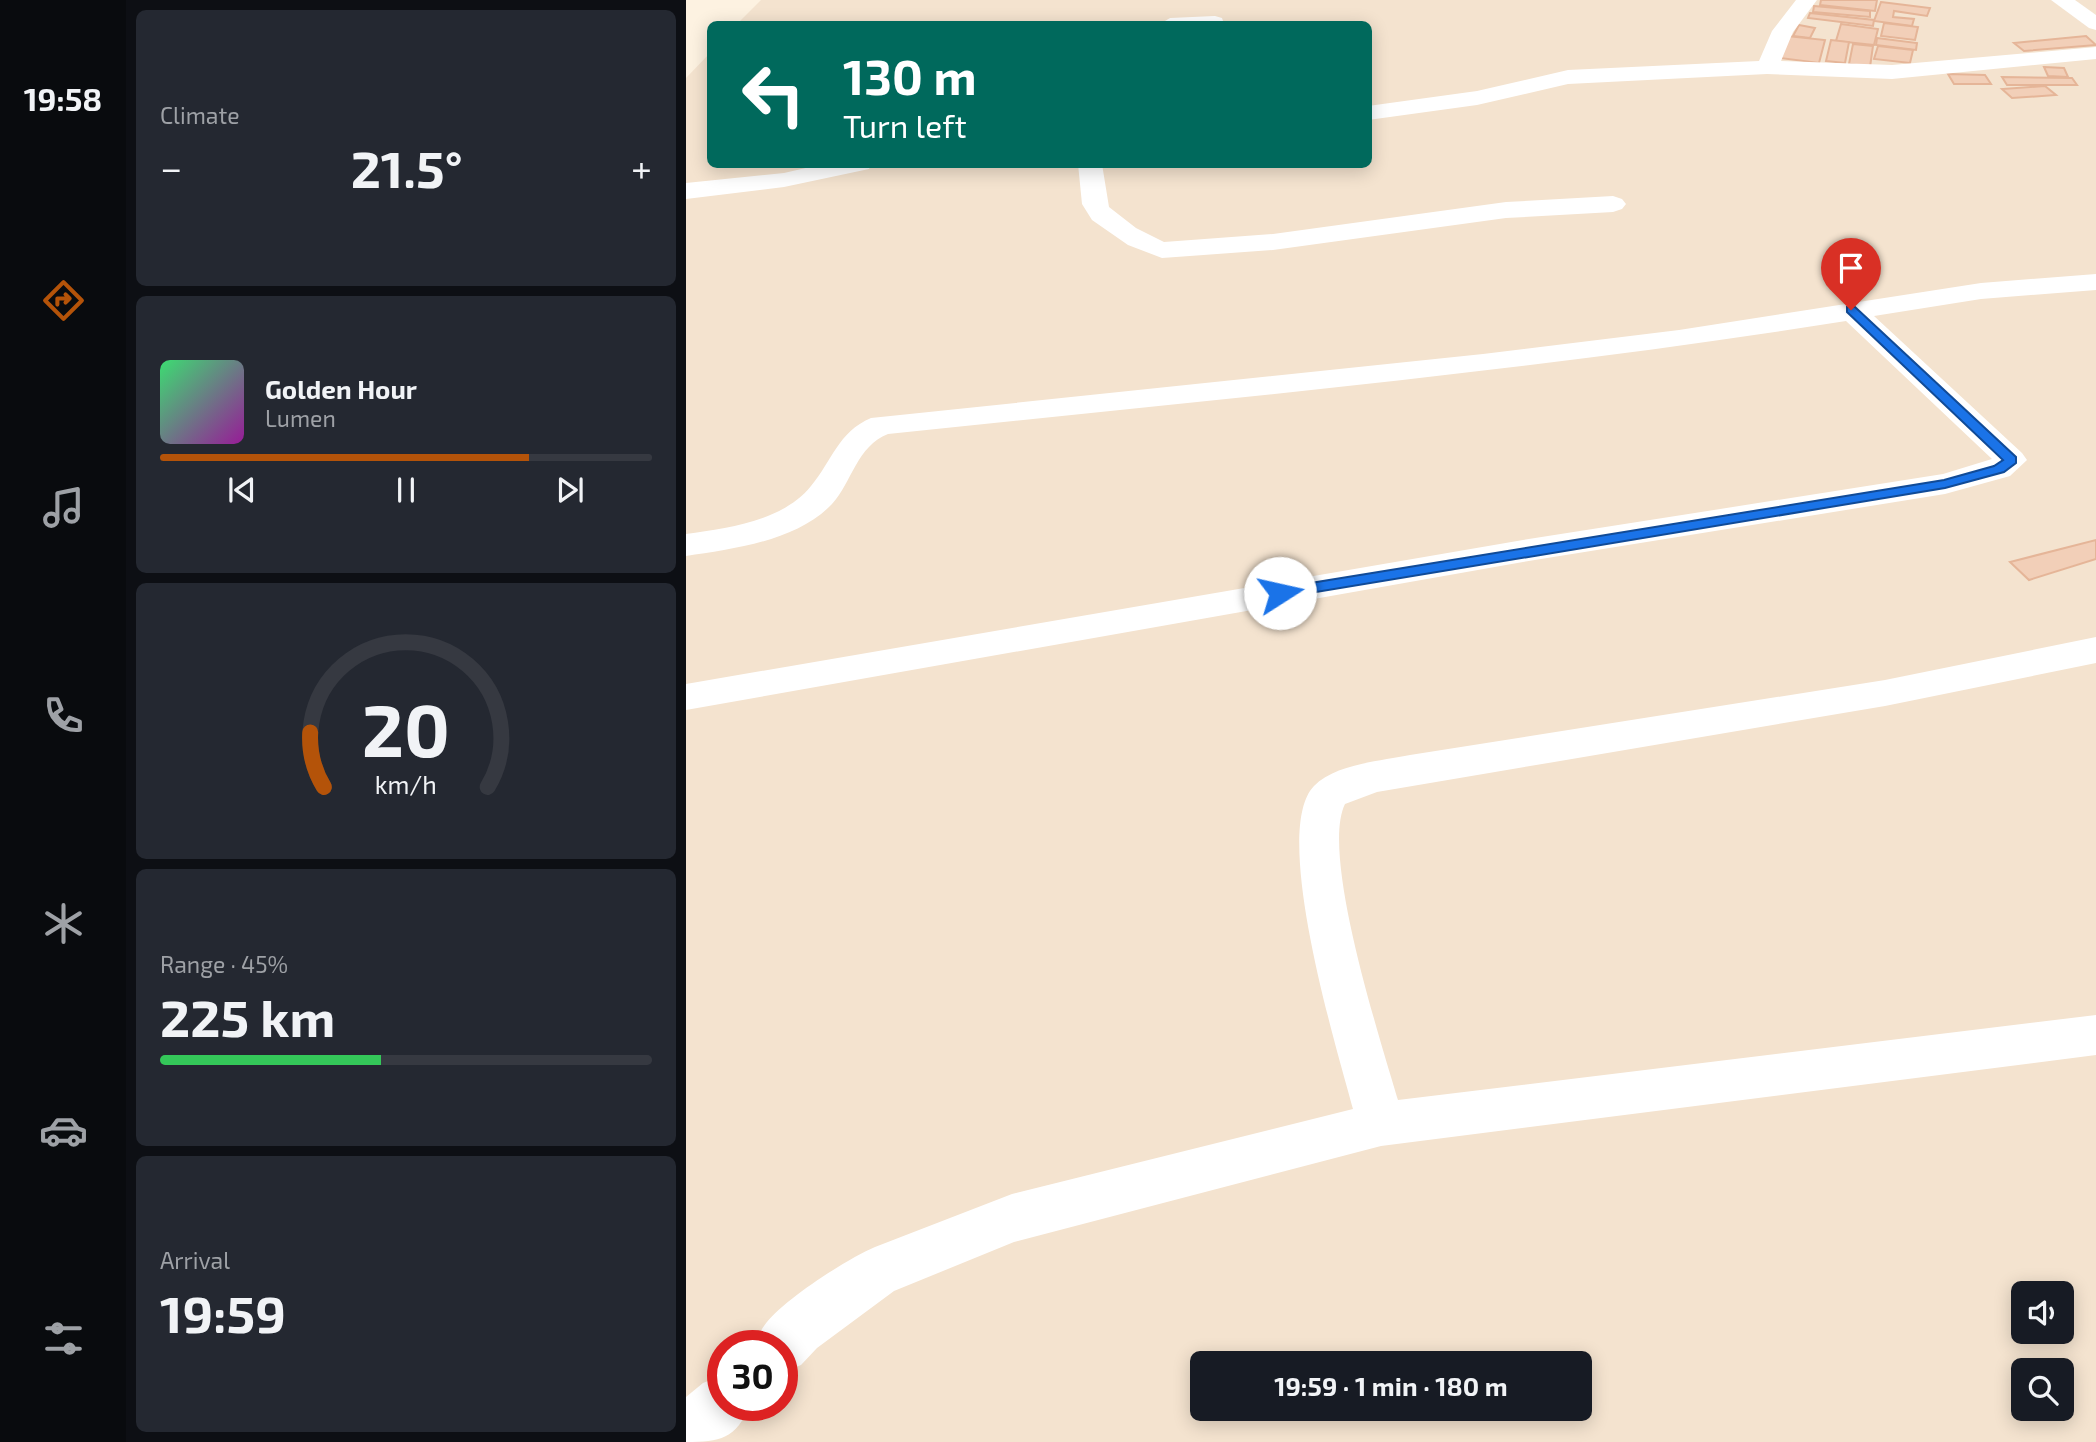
<!DOCTYPE html>
<meta charset="utf-8">
<style>
:root{--surface:#171b24;--page:#242831;--text:#f1f3f6;--muted:#9ea1a6;--line:#363941;--accent:#b45309}
body{margin:0;font-family:"Exo 2",sans-serif;background:var(--page);color:var(--text);height:100vh;display:flex;flex-direction:column;font-size:26px;white-space:nowrap}
*{box-sizing:border-box;margin:0}
p{font-size:23px;color:var(--muted)}
.icon{flex:none;width:38px;height:38px;fill:none;stroke:currentColor;stroke-width:2;stroke-linecap:round;stroke-linejoin:round}
.map{position:relative;flex:1;overflow:hidden}
.sheet{display:flex;flex-direction:column;gap:10px;padding:10px;background:#0d0f14;width:560px}
.sheet>*{flex:none}
.hud{position:absolute;left:21px;top:21px;width:665px;height:147px;border-radius:10px;box-shadow:0 4px 18px #0003;background:#00695c;color:#fff;overflow:hidden}
.tools{position:absolute;left:1325px;top:1281px;display:grid;gap:14px}
.tools a{display:grid;place-items:center;width:63px;height:63px;border-radius:10px;background:var(--surface);box-shadow:0 4px 18px #0003;font-size:35px}
.speed{position:absolute;left:21px;top:1330px;display:flex;gap:14px;font-size:35px;font-weight:700;text-align:center}
.speed>*{display:grid;place-content:center;width:91px;height:91px;border-radius:50%;background:var(--surface);box-shadow:0 4px 18px #0003;line-height:1}
.speed .limit{border:10px solid #d22;background:#fff;color:#111}
.pin{position:absolute;display:grid;place-items:center;width:60px;height:60px;color:#fff;margin:-72px -30px;border-radius:50% 50% 50% 0;rotate:-45deg;box-shadow:0 0 7px #0007}
.pin .icon{rotate:45deg}
.me{position:absolute;width:77px;margin:-38px;rotate:80deg;stroke-linejoin:round;filter:drop-shadow(0 0 5px #0008)}
.turn{display:flex;align-items:center;gap:24px;height:147px;padding:0 21px;font-size:32px}
.turn .icon{width:91px;height:91px;stroke-width:2.5}
.turn b{display:block;font-size:49px;line-height:60px}
.big{font-size:52px;font-weight:700;line-height:1.1}
.sheet .card{flex:1;display:flex;flex-direction:column;justify-content:center;gap:10px;min-width:0;padding:0 24px;border-radius:10px;background:var(--page)}
.sheet .dial{align-items:center;gap:0}
.dial svg{height:182px;overflow:visible;fill:none;stroke:var(--line);stroke-width:7;stroke-linecap:round;text-anchor:middle}
.dial text{fill:var(--text);stroke:none}
.song{display:flex;align-items:center;gap:21px}
.cover{width:84px;height:84px;border-radius:10px;background:linear-gradient(135deg,hsl(140 70% 55%),hsl(300 70% 35%))}
.played{height:7px;border-radius:4px;background:linear-gradient(90deg,var(--accent) 75%,var(--line) 75%)}
.keys{display:flex;justify-content:space-around;direction:ltr}
.heat{display:flex;justify-content:space-between;align-items:center;font-size:38px;direction:ltr}
.charge{height:10px;border-radius:5px;background:linear-gradient(90deg,#34c759 45%,var(--line) 0)}
.trip{position:absolute;left:504px;top:1351px;width:402px;height:70px;border-radius:10px;background:var(--surface);box-shadow:0 4px 18px #0003;font-weight:700;line-height:70px;text-align:center}
main{display:flex;flex:1;min-height:0}
.menu{display:flex;flex-direction:column;width:126px;justify-content:space-around;align-items:center;background:#090b0e;color:var(--muted)}
.menu .icon{width:49px;height:49px}
.menu .selected{color:var(--accent)}
.menu b{font-size:32px;color:var(--text)}
.map>svg:first-child{display:block}
.residential{fill:#f4e3cf;fill-rule:evenodd}
.building{fill:#f2cfb8;stroke:#e5b598;stroke-width:2}
.lines{fill:none;stroke-linecap:round;stroke-linejoin:round}
.minor{fill:#fff;fill-rule:evenodd}
.route{fill:#1a73e8;stroke:#114b97;stroke-width:2}
</style>
<main>
<nav class="menu">
<b>19:58</b>
<svg class="icon selected" aria-label="directions" viewBox="0 0 24 24"><path d="M12 3l9 9-9 9-9-9zM9 14v-3h6M13 9l2 2-2 2"/></svg>
<svg class="icon" aria-label="music" viewBox="0 0 24 24"><path d="M9 18V5l10-2v13"/><circle cx="6" cy="18" r="3"/><circle cx="16" cy="16" r="3"/></svg>
<svg class="icon" aria-label="phone" viewBox="0 0 24 24"><path d="M5 4h4l2 5-3 2q2 4 5 5l2-3 5 2v4C11 20 4 13 5 4z"/></svg>
<svg class="icon" aria-label="climate" viewBox="0 0 24 24"><path d="M12 3v18M4 7l16 10M4 17L20 7"/></svg>
<svg class="icon" aria-label="car" viewBox="0 0 24 24"><path d="M5 17H2v-5l4-1 3-4h7l3 4 3 1v5h-3M9 17h6M6 11h13"/><circle cx="7" cy="17" r="2"/><circle cx="17" cy="17" r="2"/></svg>
<svg class="icon" aria-label="filters" viewBox="0 0 24 24"><path d="M4 7h16M4 17h16"/><circle cx="9" cy="7" r="2"/><circle cx="15" cy="17" r="2"/></svg>
</nav>
<section class="sheet">
<div class="card"><p>Climate</p>
<div class="heat"><a>−</a><b class="big">21.5°</b><a>+</a></div>
</div>
<div class="card">
<div class="song"><i class="cover"></i><div><b>Golden Hour</b><p>Lumen</p></div></div>
<div class="played"></div>
<div class="keys"><svg class="icon" aria-label="previous" viewBox="0 0 24 24"><path d="M18 5L8 12l10 7zM5 5v14"/></svg><svg class="icon" aria-label="pause" viewBox="0 0 24 24"><path d="M8 5v14M16 5v14"/></svg><svg class="icon" aria-label="next" viewBox="0 0 24 24"><path d="M6 5l10 7-10 7zM19 5v14"/></svg></div>
</div>
<div class="card dial"><svg viewBox="0 0 100 80">
<path d="M14 69A42 42 0 1 1 86 69"/>
<path d="M14 69A42 42 0 0 1 8 45" stroke="#b45309"/>
<text x="50" y="56" font-size="32" font-weight="700">20</text>
<text x="50" y="72" font-size="11">km/h</text>
</svg></div>
<div class="card"><p>Range · 45%</p><b class="big">225 km</b><div class="charge"></div></div>
<div class="card"><p>Arrival</p><b class="big">19:59</b></div>
</section>
<div class="map">
<svg width="1410" height="1442" viewBox="0 0 1410 1442">
<rect width="100%" height="100%" fill="#fdf2e1"/>
<path class="residential" d="M75 0H1410V1442H0V78L24 53V164H682V24H51ZM1337 1293H1376V1332H1337ZM37 1346H96V1405H37ZM516 1363H894V1409H516ZM1337 1370H1376V1409H1337Z"/>
<g class="building">
<polygon points="1135,0 1191,0 1189,11 1134,5"/>
<polygon points="1195,2 1244,8 1241,16 1208,11 1207,17 1228,19 1226,26 1188,21"/>
<polygon points="1128,6 1184,11 1184,17 1127,12"/>
<polygon points="1124,13 1188,20 1187,26 1122,18"/>
<polygon points="1198,23 1232,27 1229,40 1195,36"/>
<polygon points="1155,24 1192,29 1188,45 1150,41"/>
<polygon points="1113,25 1129,28 1124,38 1107,36"/>
<polygon points="1101,36 1139,40 1133,63 1094,58"/>
<polygon points="1400,36 1410,45 1338,51 1328,43"/>
<polygon points="1191,38 1231,43 1230,50 1190,45"/>
<polygon points="1145,40 1163,42 1159,63 1140,61"/>
<polygon points="1167,44 1187,46 1184,67 1163,64"/>
<polygon points="1192,46 1227,50 1224,63 1188,59"/>
<polygon points="1358,67 1378,68 1382,77 1362,76"/>
<polygon points="1262,74 1299,75 1305,84 1268,84"/>
<polygon points="1316,77 1386,78 1391,85 1321,85"/>
<polygon points="1359,86 1370,95 1326,98 1316,89"/>
<polygon points="1410,540 1410,559 1343,580 1324,562"/>
</g>
<g class="lines">
<g class="minor">
<polygon points="1110,0 1131,0 1107,32 1095,61 1206,65 1410,47 1410,59 1206,79 1081,74 882,84 791,105 682,120 682,106 791,91 882,70 1073,61 1086,31"/>
<polygon points="1365,0 1389,0 1410,15 1410,30 1403,28"/>
<polygon points="529,16 536,18 538,24 474,24 484,18"/>
<polygon points="137,164 186,164 183,169 98,187 0,199 0,183 98,173"/>
<polygon points="392,164 416,164 423,207 450,228 478,242 587,234 820,202 927,196 936,199 940,204 936,209 927,212 820,218 587,250 476,258 442,245 406,220 396,204"/>
<path d="M1410 274V290L1295 299 1188 316 1336 453 1341 460 1324 476 1259 494 837 562 0 710V684L837 540 1257 474 1306 459 1160 321C842 372 522 400 202 434 171 446 166 482 146 504 111 541 47 549 0 556V534C42 528 97 521 125 486 146 461 152 432 185 418L797 354 993 330 1295 283Z"/>
<path d="M1410 637V663L1199 706 691 792 659 804C634 854 695 1042 712 1100L1410 1015V1055L695 1146 328 1242 208 1291 131 1348 115 1365 96 1373V1346H69C72 1339 74 1331 78 1326 95 1301 161 1259 189 1247L326 1194 667 1109C651 1049 584 831 628 786 649 764 695 761 724 755L1199 680Z"/>
<path d="M37 1375V1405H64C50 1439 34 1442 0 1442V1397L17 1383Z"/>
</g>
</g>
<polygon class="route" points="1161,307 1169,307 1330,457 1330,463 1318,472 1259,488 594,598 586,593 594,588 1258,480 1308,466 1317,460 1161,312"/>
</svg>
<div class="tools">
<a><svg class="icon" aria-label="sound" viewBox="0 0 24 24"><path d="M4 9h4l5-4v14l-5-4H4zM17 9q2 3 0 6"/></svg></a>
<a><svg class="icon" aria-label="search" viewBox="0 0 24 24"><circle cx="10" cy="10" r="6"/><path d="M15 15l6 6"/></svg></a>
</div>
<div class="speed"><div class="limit">30</div></div>
<div class="pin" style="left:1165px;top:310px;background:#d93025"><svg class="icon" aria-label="arrive" viewBox="0 0 24 24"><path d="M6 21V4h12l-3 4 3 4H6"/></svg></div>
<svg class="me" style="left:594px;top:593px" viewBox="-20 -20 40 40"><circle r="19" fill="#fff"/><path d="M0-13L10 11 0 6-10 11z" fill="#1a73e8"/></svg>
<div class="trip">19:59 · 1 min · 180 m</div>
<div class="hud">
<div class="turn"><svg class="icon" aria-label="left" viewBox="0 0 24 24"><path d="M17 20v-9H6M10 6l-5 5 5 5"/></svg><div><b>130 m</b>Turn left</div></div>
</div>
</div>
</main>
